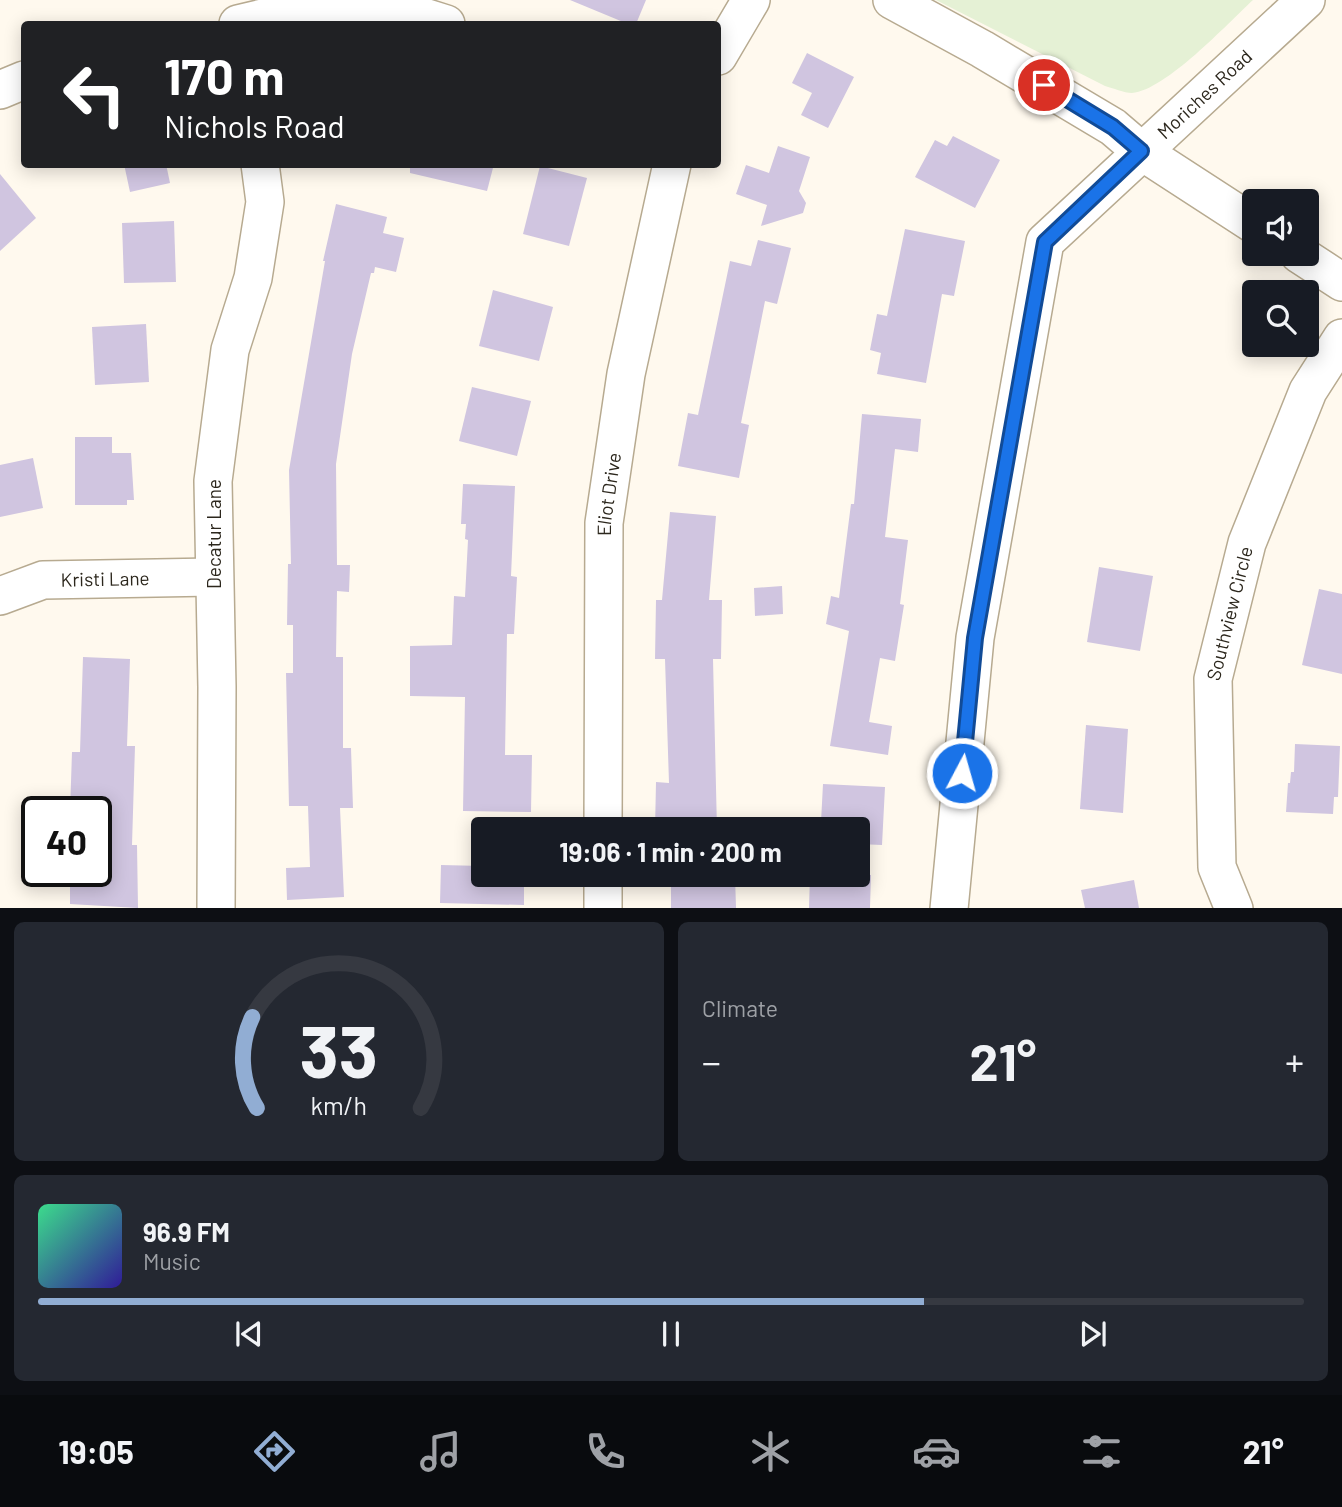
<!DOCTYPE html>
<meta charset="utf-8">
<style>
:root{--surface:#171b24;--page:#242831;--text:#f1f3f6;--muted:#9ea1a6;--line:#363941;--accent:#91add3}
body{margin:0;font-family:Barlow,sans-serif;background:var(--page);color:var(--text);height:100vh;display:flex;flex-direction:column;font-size:26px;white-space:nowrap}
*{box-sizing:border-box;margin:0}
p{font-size:23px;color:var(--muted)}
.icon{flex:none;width:38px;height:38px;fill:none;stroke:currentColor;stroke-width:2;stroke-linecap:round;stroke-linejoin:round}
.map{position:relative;height:908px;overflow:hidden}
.details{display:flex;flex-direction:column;gap:14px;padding:14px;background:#0d0f14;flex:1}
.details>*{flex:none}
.top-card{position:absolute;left:21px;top:21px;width:700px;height:147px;border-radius:7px;box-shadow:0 4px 18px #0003;background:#202124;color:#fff;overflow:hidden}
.fabs{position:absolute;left:1242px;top:189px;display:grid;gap:14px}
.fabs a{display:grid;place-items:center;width:77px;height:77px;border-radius:7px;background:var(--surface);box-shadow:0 4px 18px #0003;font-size:35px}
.speed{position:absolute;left:21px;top:796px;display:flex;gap:14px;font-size:35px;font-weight:700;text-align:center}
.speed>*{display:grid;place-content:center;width:91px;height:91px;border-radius:50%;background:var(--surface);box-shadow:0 4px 18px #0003;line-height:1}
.speed .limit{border:4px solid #111;border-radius:10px;background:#fff;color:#111}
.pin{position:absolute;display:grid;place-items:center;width:60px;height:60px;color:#fff;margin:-30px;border:4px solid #fff;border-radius:50%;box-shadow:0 2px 7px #0007}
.me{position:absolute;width:77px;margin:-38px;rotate:6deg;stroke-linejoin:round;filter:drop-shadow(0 0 5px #0008)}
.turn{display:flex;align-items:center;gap:24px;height:147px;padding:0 28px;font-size:32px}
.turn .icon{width:91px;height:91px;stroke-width:2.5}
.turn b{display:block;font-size:49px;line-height:60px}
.big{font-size:52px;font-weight:700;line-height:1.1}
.details .widget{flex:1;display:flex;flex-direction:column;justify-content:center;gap:10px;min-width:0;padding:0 24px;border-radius:10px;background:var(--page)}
.details .dial{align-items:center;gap:0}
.dial svg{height:182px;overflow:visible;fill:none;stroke:var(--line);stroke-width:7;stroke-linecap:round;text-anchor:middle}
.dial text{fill:var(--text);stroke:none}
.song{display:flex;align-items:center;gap:21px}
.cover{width:84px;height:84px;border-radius:10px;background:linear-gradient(135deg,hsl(150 70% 55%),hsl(250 70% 35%))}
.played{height:7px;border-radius:4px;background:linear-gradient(90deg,var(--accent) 70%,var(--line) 70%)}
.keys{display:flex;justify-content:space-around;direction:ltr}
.heat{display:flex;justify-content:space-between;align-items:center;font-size:38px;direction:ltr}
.details .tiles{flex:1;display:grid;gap:14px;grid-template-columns:1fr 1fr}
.widget:last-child{grid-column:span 2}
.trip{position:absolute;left:471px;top:817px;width:399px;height:70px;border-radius:7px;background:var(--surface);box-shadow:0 4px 18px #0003;font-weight:700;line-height:70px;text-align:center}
.tab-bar{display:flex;height:112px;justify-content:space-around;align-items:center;background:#090b0e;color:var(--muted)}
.tab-bar .icon{width:49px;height:49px}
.tab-bar .selected{color:var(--accent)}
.tab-bar b{font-size:32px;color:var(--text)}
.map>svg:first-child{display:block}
.green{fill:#e5f1d5}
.building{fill:#d0c5e0}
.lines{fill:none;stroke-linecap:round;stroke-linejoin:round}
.minor-casing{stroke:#b7aa90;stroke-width:40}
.minor{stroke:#fff;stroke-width:37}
.route-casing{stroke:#114b97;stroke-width:18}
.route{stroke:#1a73e8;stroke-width:12}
.labels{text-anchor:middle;stroke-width:6;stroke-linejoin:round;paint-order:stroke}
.street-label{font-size:19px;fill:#2c271d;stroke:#fff}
</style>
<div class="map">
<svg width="1342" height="909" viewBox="0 0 1342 909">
<rect width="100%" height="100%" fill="#fff9ee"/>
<path class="green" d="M936 0H1253C1227 24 1166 90 1132 93 1124 93 1113 88 1105 86Z"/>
<g class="building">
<polygon points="570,0 646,0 636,24 628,24"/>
<polygon points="807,53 854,77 828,128 801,115 812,93 792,83"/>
<polygon points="953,136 1000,160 975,208 915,177 935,140 947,146"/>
<polygon points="778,146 810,157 799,191 806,203 803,213 761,226 767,205 736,194 746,165 769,173"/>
<polygon points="124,164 166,164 170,183 130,192"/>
<polygon points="410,164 494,164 487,191 410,173"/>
<polygon points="540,166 587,178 569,246 523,234"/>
<polygon points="0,174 36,218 0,251"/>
<polygon points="336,204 387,217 383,233 404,238 396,272 375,267 374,273 371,273 352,354 336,464 337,565 350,565 349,592 337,591 336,657 343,657 343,748 351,748 353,808 340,808 344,897 287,900 286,868 310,867 308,806 289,806 286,673 293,673 293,625 287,625 288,564 291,564 289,470 325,261 323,261"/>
<polygon points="174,221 176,282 124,283 122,223"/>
<polygon points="905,229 965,241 954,296 942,294 926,383 877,374 881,353 870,350 877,314 887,316"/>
<polygon points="758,240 791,248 777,304 765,301 741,423 749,425 739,478 678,466 688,413 698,415 730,261 751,266"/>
<polygon points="493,290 553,307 539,361 479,346"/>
<polygon points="146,324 149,382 95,385 92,327"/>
<polygon points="472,387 531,401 517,456 459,441"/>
<polygon points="862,414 921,419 918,452 895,449 885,537 908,540 900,604 904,605 895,661 880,658 869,722 892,726 888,755 830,746 849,631 826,624 831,596 839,598 851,504 854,504"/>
<polygon points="75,437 112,437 112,453 131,453 134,500 127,500 127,505 75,505"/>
<polygon points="33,458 43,508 0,517 0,465"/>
<polygon points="463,484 515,486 511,576 517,577 514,634 507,634 505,755 532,755 531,812 463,811 465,697 410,696 410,646 452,645 454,596 465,597 468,540 465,539 466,524 461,524"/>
<polygon points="670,512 716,516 709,600 722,600 721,659 713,659 717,830 655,830 656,782 669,783 665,659 655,659 656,600 662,600"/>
<polygon points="1099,567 1153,576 1140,651 1087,642"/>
<polygon points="782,586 783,614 755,616 754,588"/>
<polygon points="1319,589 1342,594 1342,674 1302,665"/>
<polygon points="83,657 130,659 127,746 135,746 132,845 137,845 138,908 70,904 70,872 96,872 96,812 70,812 72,752 80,752"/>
<polygon points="1086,725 1128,729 1123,813 1080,809"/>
<polygon points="1295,744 1340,746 1338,797 1334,797 1333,814 1286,812 1288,783 1290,783 1291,772 1294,772"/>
<polygon points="823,784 885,787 882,845 858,844 858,830 833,830 834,823 821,822"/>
<polygon points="441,865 483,866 483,875 524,875 524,905 440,903"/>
<polygon points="671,875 735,875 736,908 671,908"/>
<polygon points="810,875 871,875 870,908 809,908"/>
<polygon points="1134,880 1139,908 1085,908 1081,890"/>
</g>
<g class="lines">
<defs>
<g id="minor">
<polyline points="892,0 982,49 1113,127 1141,151 1255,225"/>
<polyline points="238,24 321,4 386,5 446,24"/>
<polyline points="718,56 751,0"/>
<polyline points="0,90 24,80"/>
<polyline points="1299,254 1342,282"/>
<path id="s1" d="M0 596 43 580 213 577"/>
<path id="s2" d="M603 830 604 523 626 374 672 164"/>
<polyline points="603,875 603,909"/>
<polyline points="216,909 217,687 213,481 230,350 253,278 265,202 260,164"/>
<path id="s3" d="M949 909 975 638 1045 242 1306 0"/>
<path id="s4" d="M1234 909 1217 867 1213 679 1247 543 1308 391 1342 338"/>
</g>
</defs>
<use href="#minor" class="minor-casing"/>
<use href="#minor" class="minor"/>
</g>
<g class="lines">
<defs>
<polyline id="route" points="962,773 975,638 1045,242 1141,151 1113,127 1044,85"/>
</defs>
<use href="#route" class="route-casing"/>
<use href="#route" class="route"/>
</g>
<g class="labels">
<g class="street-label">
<text dy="7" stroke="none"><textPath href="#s3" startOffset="892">Moriches Road</textPath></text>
<text dy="7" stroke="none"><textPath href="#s2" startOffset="336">Eliot Drive</textPath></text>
<text transform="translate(214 534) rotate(-90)" y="7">Decatur Lane</text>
<text dy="7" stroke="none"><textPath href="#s1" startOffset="108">Kristi Lane</textPath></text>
<text dy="7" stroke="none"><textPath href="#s4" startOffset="301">Southview Circle</textPath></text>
</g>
</g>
</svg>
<div class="fabs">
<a><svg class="icon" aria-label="sound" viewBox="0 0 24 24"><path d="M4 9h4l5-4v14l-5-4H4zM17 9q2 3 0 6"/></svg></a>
<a><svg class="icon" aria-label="search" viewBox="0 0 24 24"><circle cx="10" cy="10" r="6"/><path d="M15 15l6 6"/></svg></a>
</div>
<div class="speed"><div class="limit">40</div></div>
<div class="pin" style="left:1044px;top:85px;background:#d93025"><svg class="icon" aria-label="arrive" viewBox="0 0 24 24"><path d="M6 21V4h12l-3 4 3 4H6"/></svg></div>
<svg class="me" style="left:962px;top:773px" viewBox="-20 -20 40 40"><circle r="17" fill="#1a73e8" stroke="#fff" stroke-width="3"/><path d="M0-11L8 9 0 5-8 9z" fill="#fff"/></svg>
<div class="trip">19:06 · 1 min · 200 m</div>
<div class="top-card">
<div class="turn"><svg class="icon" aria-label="left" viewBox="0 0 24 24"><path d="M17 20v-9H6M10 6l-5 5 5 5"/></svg><div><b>170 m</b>Nichols Road</div></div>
</div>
</div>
<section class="details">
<div class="tiles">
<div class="widget dial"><svg viewBox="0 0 100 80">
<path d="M14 69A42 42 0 1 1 86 69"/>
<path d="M14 69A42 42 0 0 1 12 29" stroke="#91add3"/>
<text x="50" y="56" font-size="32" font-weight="700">33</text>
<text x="50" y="72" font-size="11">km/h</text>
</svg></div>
<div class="widget"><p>Climate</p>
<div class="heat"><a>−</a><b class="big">21°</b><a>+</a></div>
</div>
<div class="widget">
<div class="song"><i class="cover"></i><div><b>96.9 FM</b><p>Music</p></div></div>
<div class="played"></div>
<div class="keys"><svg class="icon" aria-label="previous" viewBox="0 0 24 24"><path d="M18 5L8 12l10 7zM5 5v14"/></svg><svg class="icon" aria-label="pause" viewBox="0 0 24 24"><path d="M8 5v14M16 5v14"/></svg><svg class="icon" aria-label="next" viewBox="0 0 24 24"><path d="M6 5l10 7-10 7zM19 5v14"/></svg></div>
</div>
</div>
</section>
<nav class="tab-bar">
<b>19:05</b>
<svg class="icon selected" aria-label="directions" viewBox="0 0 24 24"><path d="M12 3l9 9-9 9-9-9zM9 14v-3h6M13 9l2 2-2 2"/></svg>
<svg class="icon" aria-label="music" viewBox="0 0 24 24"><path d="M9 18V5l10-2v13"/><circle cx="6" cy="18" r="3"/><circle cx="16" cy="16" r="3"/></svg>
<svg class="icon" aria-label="phone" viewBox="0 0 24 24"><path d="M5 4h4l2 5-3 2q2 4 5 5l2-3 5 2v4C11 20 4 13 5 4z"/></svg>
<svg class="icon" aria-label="climate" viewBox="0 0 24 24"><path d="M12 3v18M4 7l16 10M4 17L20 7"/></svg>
<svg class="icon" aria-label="car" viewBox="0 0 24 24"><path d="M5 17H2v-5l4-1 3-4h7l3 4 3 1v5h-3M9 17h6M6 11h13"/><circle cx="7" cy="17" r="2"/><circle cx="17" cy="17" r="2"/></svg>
<svg class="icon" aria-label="filters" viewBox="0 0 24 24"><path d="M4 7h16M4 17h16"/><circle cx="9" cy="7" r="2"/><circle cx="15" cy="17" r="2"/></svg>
<b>21°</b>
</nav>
